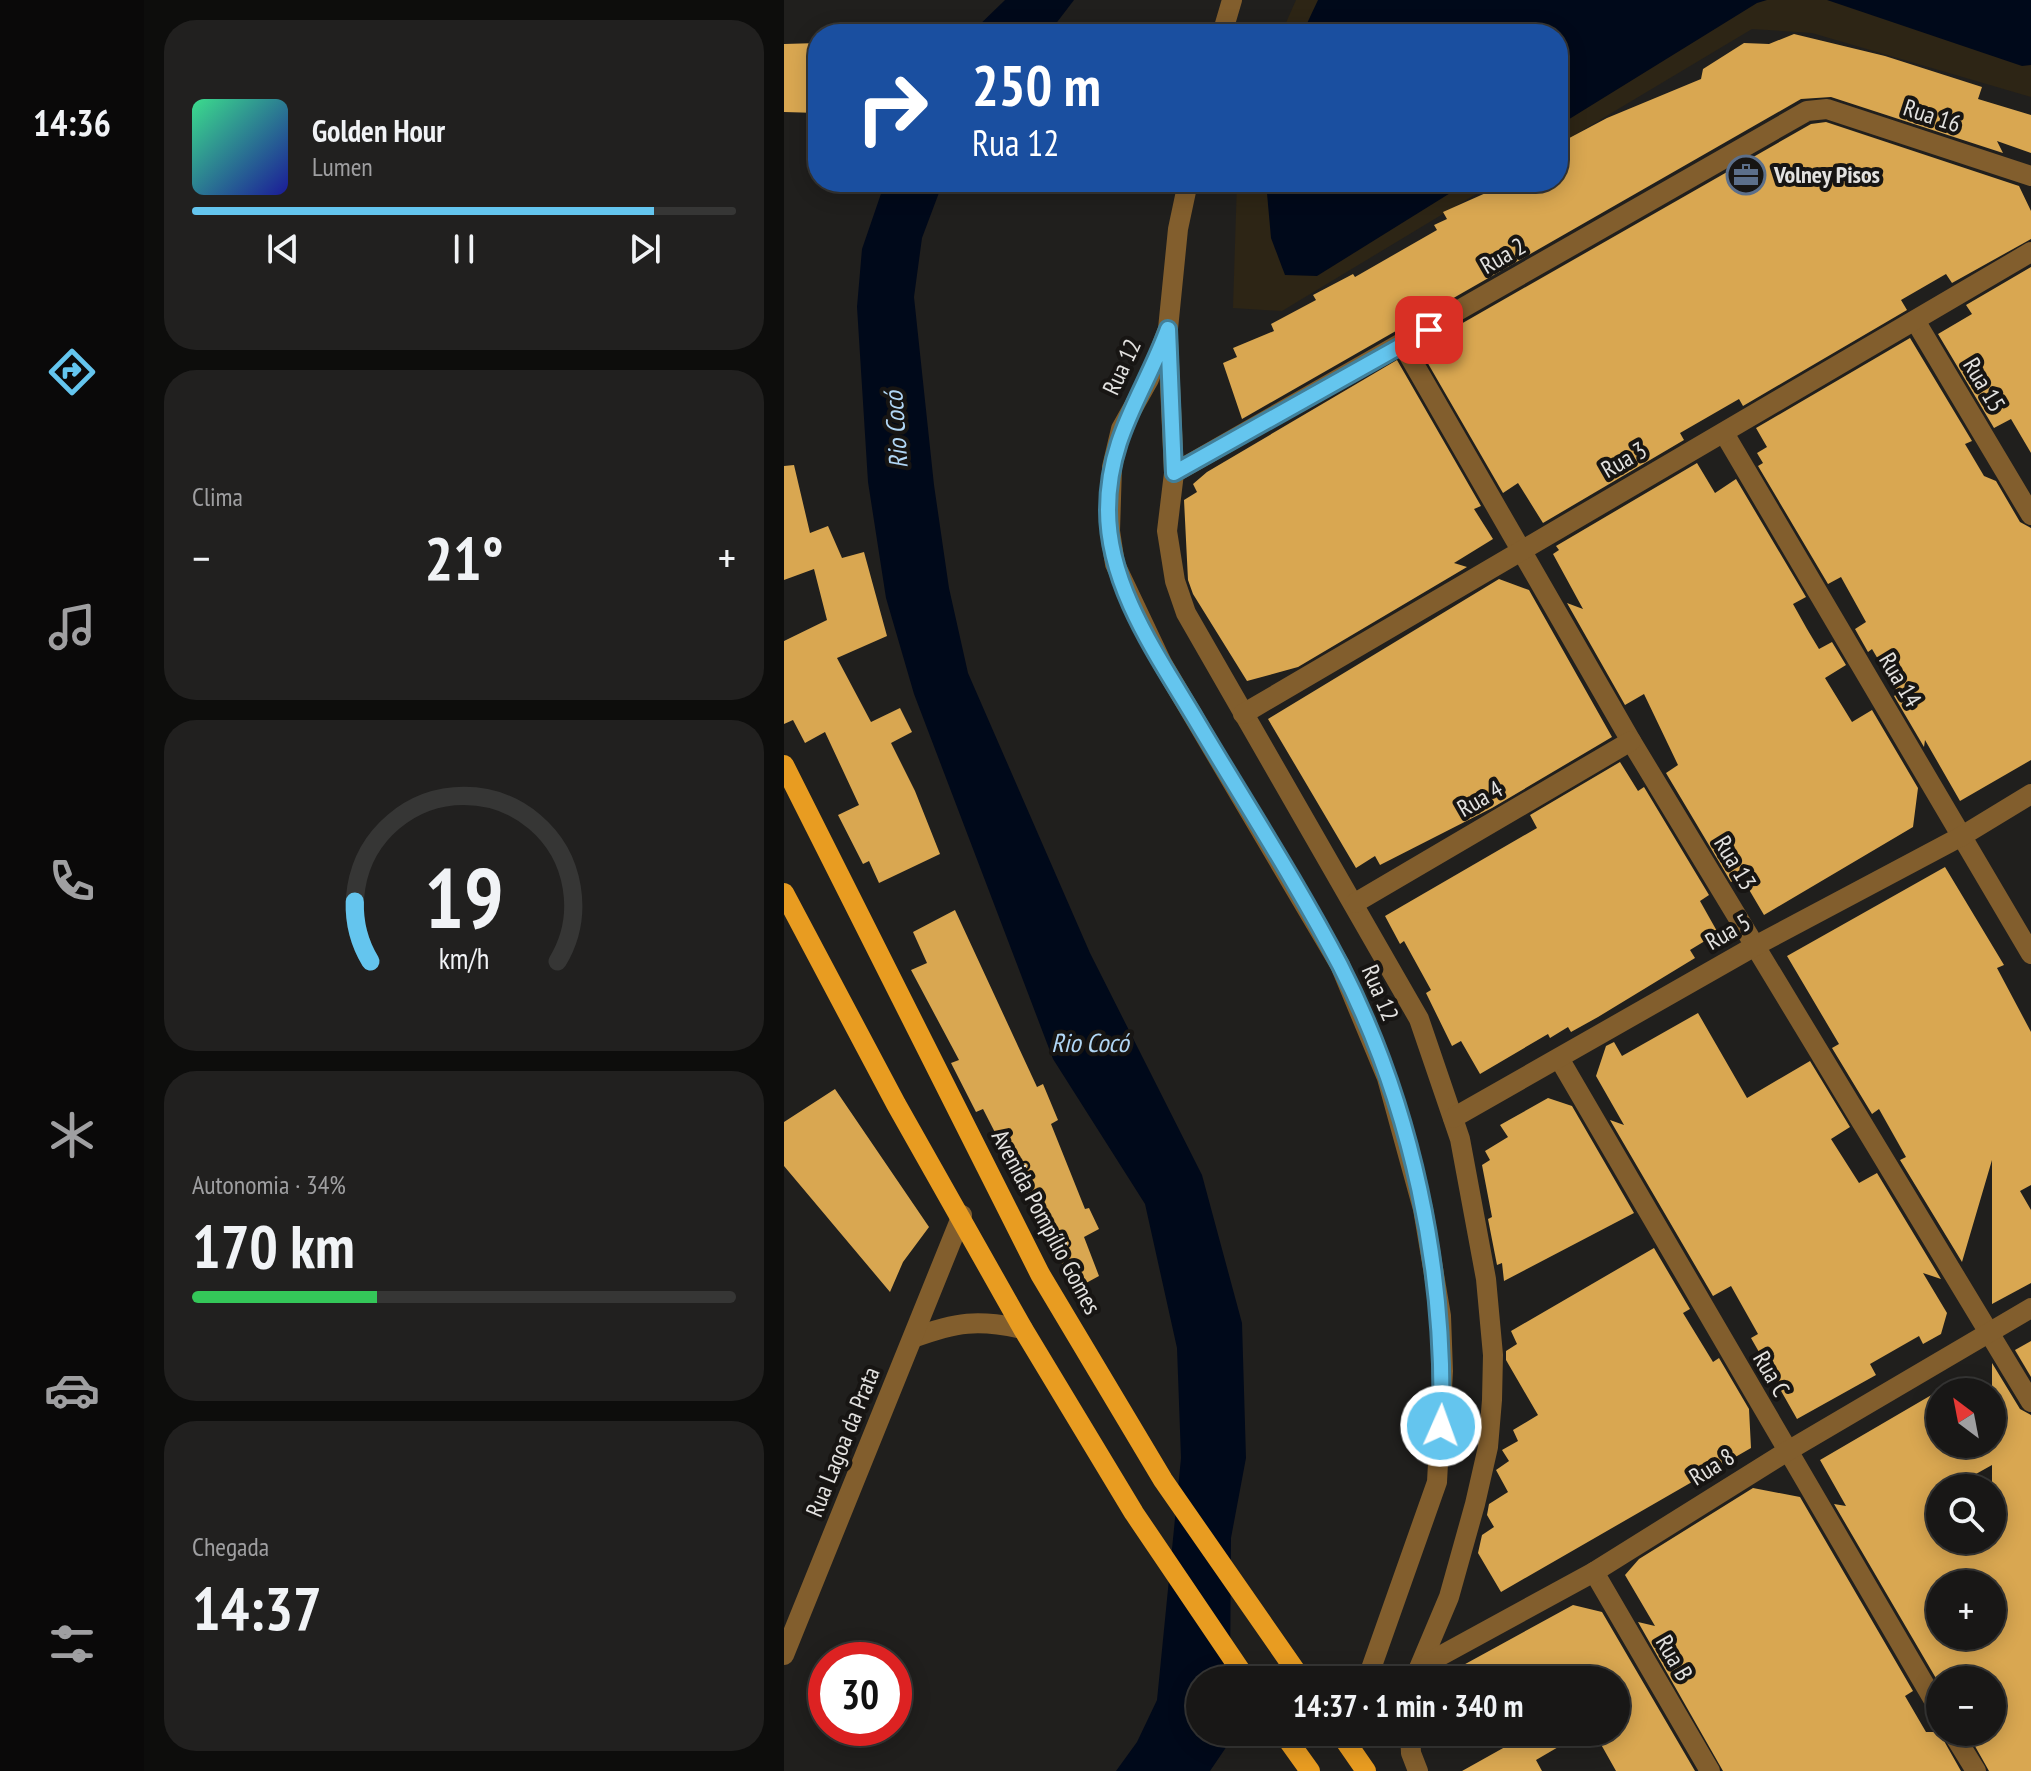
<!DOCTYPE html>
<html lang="pt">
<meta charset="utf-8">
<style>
:root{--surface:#181716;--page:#21201f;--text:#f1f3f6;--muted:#9f9fa1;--line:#363635;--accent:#64c5ee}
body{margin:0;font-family:"PT Sans Narrow",sans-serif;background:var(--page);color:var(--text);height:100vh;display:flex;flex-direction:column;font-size:30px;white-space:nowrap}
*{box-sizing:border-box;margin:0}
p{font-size:26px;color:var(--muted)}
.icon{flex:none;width:44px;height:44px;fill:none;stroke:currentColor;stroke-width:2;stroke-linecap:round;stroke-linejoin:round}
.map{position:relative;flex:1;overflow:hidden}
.panel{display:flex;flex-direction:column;gap:20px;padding:20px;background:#0d0d0c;width:640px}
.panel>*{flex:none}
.top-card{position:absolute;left:24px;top:24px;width:760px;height:168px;border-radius:32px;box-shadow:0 4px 20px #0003,0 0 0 2px var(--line);background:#1a4fa0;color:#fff;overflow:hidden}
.needle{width:52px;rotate:328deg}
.buttons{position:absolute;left:1142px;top:1378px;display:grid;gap:16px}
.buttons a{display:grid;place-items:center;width:80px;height:80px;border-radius:50%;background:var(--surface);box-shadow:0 4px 20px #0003,0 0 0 2px var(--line);font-size:40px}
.speed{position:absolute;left:24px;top:1642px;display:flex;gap:16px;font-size:40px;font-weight:700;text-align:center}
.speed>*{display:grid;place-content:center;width:104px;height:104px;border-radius:50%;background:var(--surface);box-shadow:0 4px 20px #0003,0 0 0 2px var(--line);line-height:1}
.speed .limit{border:12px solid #d22;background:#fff;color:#111}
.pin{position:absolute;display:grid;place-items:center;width:68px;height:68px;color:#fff;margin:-34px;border-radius:16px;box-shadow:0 4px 12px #0006}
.me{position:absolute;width:88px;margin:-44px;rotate:2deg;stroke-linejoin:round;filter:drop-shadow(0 0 6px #0008)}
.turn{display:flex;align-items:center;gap:28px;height:168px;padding:0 32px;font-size:36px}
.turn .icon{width:104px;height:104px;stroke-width:2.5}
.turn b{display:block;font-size:56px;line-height:68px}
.big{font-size:60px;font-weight:700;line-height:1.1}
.panel .widget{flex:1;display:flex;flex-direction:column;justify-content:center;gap:12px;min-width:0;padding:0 28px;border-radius:32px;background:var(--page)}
.panel .dial{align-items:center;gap:0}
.dial svg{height:208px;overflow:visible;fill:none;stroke:var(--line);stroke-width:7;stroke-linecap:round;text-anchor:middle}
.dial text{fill:var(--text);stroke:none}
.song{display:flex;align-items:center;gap:24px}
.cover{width:96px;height:96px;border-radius:12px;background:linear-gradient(135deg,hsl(150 70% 55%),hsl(240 70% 35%))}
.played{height:8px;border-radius:4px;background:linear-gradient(90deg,var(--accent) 85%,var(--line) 85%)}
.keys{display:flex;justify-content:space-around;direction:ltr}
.heat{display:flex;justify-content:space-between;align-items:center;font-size:44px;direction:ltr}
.charge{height:12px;border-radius:6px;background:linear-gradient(90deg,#34c759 34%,var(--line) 0)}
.trip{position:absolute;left:402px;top:1666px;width:444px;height:80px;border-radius:40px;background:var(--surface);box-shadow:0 4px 20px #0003,0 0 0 2px var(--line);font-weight:700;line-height:80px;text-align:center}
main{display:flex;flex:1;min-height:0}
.tabs{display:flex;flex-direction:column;width:144px;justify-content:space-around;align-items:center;background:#0a0909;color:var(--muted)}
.tabs .icon{width:56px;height:56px}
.tabs .active{color:var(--accent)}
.tabs b{font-size:36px;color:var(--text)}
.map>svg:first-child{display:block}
.industrial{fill:#2d2515}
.water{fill:#00091a}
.building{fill:#d9a751;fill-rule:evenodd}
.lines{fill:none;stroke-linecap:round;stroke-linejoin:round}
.minor{stroke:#825e2d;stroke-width:20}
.major{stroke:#e89c21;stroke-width:20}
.route-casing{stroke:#41809b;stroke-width:20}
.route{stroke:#64c5ee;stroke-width:14}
.labels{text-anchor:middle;stroke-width:8;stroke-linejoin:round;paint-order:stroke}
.street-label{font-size:24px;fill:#e3e2e0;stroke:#171513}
.poi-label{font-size:24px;font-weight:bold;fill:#e3e2e0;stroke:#171513;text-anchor:start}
.water-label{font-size:26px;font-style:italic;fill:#b1d7f6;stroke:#171513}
</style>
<main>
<nav class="tabs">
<b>14:36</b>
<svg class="icon active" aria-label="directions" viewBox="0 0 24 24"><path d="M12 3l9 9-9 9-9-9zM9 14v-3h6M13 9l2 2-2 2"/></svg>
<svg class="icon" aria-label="music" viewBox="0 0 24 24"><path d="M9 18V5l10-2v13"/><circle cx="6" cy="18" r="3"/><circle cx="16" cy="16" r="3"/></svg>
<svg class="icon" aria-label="phone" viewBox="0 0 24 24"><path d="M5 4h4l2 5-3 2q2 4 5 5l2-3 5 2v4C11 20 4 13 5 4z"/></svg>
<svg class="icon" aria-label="climate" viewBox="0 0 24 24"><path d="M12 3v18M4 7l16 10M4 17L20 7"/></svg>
<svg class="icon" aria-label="car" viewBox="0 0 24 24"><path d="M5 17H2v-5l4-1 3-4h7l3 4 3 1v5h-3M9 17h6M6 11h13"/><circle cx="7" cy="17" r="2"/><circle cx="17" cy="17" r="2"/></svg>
<svg class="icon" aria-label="filters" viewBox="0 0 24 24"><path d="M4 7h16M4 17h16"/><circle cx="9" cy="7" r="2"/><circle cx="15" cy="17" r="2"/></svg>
</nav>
<section class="panel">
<div class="widget">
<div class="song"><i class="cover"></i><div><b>Golden Hour</b><p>Lumen</p></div></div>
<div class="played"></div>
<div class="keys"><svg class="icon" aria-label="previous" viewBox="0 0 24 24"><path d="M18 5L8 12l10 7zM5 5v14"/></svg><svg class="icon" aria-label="pause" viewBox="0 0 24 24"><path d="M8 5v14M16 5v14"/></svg><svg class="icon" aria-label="next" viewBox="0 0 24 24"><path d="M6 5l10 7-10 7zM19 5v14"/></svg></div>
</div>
<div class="widget"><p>Clima</p>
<div class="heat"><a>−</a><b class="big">21°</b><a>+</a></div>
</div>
<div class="widget dial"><svg viewBox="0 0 100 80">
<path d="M14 69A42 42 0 1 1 86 69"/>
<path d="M14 69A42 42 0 0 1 8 46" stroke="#64c5ee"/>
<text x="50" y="56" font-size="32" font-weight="700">19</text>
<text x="50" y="72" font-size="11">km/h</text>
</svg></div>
<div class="widget"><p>Autonomia · 34%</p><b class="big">170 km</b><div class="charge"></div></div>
<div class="widget"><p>Chegada</p><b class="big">14:37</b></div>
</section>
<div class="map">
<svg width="1247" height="1771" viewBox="0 0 1247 1771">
<rect width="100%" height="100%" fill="#201f1d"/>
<g class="industrial">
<polygon points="512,0 1247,0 1247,97 1028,33 968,29 774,145 774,34 497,34"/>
<polygon points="453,182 712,182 498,311 449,308"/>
</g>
<g class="water">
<polygon points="221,0 290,0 264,34 186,34"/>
<polygon points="534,0 983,0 973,3 774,126 774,34 518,34"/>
<polygon points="1043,0 1247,0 1247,65 1238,66"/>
<polygon points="101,182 159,182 138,238 130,297 150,485 165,588 184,673 306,953 418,1175 458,1323 462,1458 447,1538 446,1680 416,1680 416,1732 446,1732 445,1743 426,1771 332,1771 353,1742 373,1700 397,1458 393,1348 361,1204 269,1059 130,694 102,598 84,482 73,307 78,249"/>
<polygon points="482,182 684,182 533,276 501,275 487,238"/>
</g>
<g class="building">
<polygon points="1010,34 1101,56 1198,87 1194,99 1247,115 1247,153 1213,141 1219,153 1047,97 1017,99 458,419 439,363 453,357 449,348 490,331 487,324 532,300 529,295 569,274 571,277 653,230 650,225 663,219 659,212 704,192 699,182 774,182 774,144 823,118 917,79 919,69 960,43 985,44"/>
<polygon points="34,43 34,113 0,112 0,44"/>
<polygon points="1042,122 1235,186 1247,211 1247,239 1168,283 1162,274 1117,300 1123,310 959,406 955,399 896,433 900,440 759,523 734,483 719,493 635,348 1027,124"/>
<polygon points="1247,267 1247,453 1227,419 1210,428 1154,334 1188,314 1182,305"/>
<polygon points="1126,338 1188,441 1181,444 1200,476 1212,481 1236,522 1247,528 1247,760 1176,801 1141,740 1140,747 1110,696 1114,693 1088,649 1084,652 1071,629 1082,622 1057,577 1044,584 974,466 979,463 973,453 983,447 972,428"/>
<polygon points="613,360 697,506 690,509 709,539 670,563 683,567 514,667 463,681 409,594 404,580 400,500 413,492 409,484 423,472"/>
<polygon points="913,463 931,493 952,479 1022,597 1009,604 1023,629 1035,649 1048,642 1062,665 1041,678 1068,722 1088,710 1134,788 1129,827 980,915 957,876 947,882 882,773 894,765 860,694 841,705 783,603 799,609 769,554 775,550 772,546"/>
<polygon points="10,465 26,533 44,526 58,558 80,552 103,636 53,658 87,722 116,708 128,732 107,743 131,791 156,854 95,883 85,861 79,864 54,815 75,805 41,732 21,743 9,720 0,724 0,641 43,620 30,569 0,580 0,466"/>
<polygon points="715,579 745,590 828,737 708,808 596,865 591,856 572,868 484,719"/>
<polygon points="836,762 854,791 860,787 925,895 916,901 934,933 906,950 911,958 814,1017 787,1032 784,1027 766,1038 764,1034 696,1074 677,1041 668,1046 642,993 647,990 620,941 616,944 601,916 753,828 746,815"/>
<polygon points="1161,867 1220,965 1213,968 1247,1032 1247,1185 1236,1191 1247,1210 1247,1283 1208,1304 1208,1160 1178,1262 1116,1160 1122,1157 1095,1109 1088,1114 1048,1048 1055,1044 1003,956"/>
<polygon points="171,910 253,1087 259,1084 274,1120 267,1124 301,1209 305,1208 315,1229 300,1237 315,1276 291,1289 199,1109 192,1112 167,1063 175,1060 127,970 143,963 129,932"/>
<polygon points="914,1013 963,1098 1026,1061 1066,1127 1047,1139 1075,1183 1093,1173 1157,1279 1139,1273 1163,1313 1157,1334 1139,1344 1135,1336 1086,1364 1092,1375 1013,1419 967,1338 974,1334 947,1286 929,1296 826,1120 840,1125 812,1076 822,1046 830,1042 838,1056"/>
<polygon points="51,1089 145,1227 119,1262 106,1292 0,1166 0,1122"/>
<polygon points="764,1098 788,1106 850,1213 720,1281 718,1263 713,1265 704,1219 708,1217 698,1165 706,1160 701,1151 724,1137 716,1125"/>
<polygon points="870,1248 906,1309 899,1313 929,1362 935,1358 965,1409 967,1448 717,1592 694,1553 698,1535 710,1527 703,1515 705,1504 724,1492 712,1470 725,1461 718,1450 734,1441 729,1430 754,1415 722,1360 722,1351 733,1344 727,1331"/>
<polygon points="1247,1341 1247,1377 1231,1350"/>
<path d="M1208 1363 1236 1409 1247 1415V1771H1205L1183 1732H1208V1680H1153L1050 1504 1062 1506 1036 1460 1156 1390V1444H1208ZM1208 1465V1540H1156V1508L1150 1498 1156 1494V1488H1167ZM1156 1584H1208V1636H1156Z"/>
<polygon points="969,1488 1016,1497 1129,1691 1121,1696 1142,1732 1155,1732 1177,1771 939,1771 854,1622 871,1626 841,1575 855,1559"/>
<polygon points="789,1605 818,1612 911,1771 832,1771 810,1732 832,1732 832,1680 652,1680"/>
<polygon points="748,1732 800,1732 752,1760 758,1771 678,1771"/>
</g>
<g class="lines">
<g class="minor">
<polyline points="438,34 448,0"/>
<polyline points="404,182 394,229 384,329 365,379 337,429 328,467 326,531 331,564 378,663 556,965 603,1078 639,1209 657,1316 659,1371 653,1482 583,1680"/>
<polyline points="1132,322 1247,515"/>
<polyline points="384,341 390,473 383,531 391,581 402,613 635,1019 676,1139 702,1279 709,1355 708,1400 704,1447 691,1504 665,1597 630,1680"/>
<polyline points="619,345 847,741 1247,1402"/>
<polyline points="940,433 1247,954"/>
<polyline points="390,473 1023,111 1043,109 1247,176"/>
<polyline points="459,714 1247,252"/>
<polyline points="571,903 847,741"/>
<polyline points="776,1060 1156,1711"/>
<polyline points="669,1118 971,946 1178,836 1247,794"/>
<path d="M129 1338C172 1322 194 1319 239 1329"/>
<polyline points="810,1572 926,1771"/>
<polyline points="0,1655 178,1215"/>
<polyline points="636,1667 810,1572 1002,1452 1247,1308"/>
<polyline points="626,1732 627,1753 634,1771"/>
<polyline points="1168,1732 1192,1771"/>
</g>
<g class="major">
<polyline points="0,765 256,1274 379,1480 518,1680"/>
<polyline points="0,893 112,1104 239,1329 350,1513 463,1680"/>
<polyline points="498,1732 526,1771"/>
<polyline points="555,1732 582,1771"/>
</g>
</g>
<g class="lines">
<defs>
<path id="route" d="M645 330 390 473 384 329C360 394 324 437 324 510 324 587 374 656 412 720 460 801 512 881 556 965 628 1106 662 1269 657 1426"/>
</defs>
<use href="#route" class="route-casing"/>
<use href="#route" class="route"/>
</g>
<defs>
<symbol id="office-ring" viewBox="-11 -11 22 22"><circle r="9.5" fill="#171513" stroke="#5c6f8a" stroke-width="1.5"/><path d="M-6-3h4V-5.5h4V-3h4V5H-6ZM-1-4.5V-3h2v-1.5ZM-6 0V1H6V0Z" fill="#5c6f8a"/></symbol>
</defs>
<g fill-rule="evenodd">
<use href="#office-ring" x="940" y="153" width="44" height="44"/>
</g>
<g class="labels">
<g class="street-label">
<text transform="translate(1148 116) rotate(18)" y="8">Rua 16</text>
<text transform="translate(719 256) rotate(-30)" y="8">Rua 2</text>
<text transform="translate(338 367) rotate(-65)" y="8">Rua 12</text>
<text transform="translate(1200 385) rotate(59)" y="8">Rua 15</text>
<text transform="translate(840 460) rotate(-30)" y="8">Rua 3</text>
<text transform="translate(1116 680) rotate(59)" y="8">Rua 14</text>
<text transform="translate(696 799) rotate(-30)" y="8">Rua 4</text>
<text transform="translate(951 863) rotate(59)" y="8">Rua 13</text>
<text transform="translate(944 932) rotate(-30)" y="8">Rua 5</text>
<text transform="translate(596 993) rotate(67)" y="8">Rua 12</text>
<text transform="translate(262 1222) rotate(62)" y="8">Avenida Pompílio Gomes</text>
<text transform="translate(987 1374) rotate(60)" y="8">Rua C</text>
<text transform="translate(59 1442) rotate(-68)" y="8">Rua Lagoa da Prata</text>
<text transform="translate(928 1467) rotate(-32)" y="8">Rua 8</text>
<text transform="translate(890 1658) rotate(60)" y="8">Rua B</text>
</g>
<g class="poi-label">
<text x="990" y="183">Volney Pisos</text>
</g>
<g class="water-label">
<text transform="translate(112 430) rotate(-94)" y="9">Rio Cocó</text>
<text x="306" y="1052">Rio Cocó</text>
</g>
</g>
</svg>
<div class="buttons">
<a><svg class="needle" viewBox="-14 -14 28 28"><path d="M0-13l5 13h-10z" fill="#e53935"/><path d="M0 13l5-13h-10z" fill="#9f9fa1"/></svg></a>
<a><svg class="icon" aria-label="search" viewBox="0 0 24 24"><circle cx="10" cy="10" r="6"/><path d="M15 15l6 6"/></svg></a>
<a>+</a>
<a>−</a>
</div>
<div class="speed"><div class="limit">30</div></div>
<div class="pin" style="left:645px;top:330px;background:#d93025"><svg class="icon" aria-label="arrive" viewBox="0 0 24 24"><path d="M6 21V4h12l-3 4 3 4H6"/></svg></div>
<svg class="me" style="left:657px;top:1426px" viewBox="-20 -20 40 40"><circle r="17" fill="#64c5ee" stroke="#fff" stroke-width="3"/><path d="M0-11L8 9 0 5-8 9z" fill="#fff"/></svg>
<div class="trip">14:37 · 1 min · 340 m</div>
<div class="top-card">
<div class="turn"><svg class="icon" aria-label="right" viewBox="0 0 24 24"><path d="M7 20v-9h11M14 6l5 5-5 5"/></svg><div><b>250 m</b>Rua 12</div></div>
</div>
</div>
</main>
